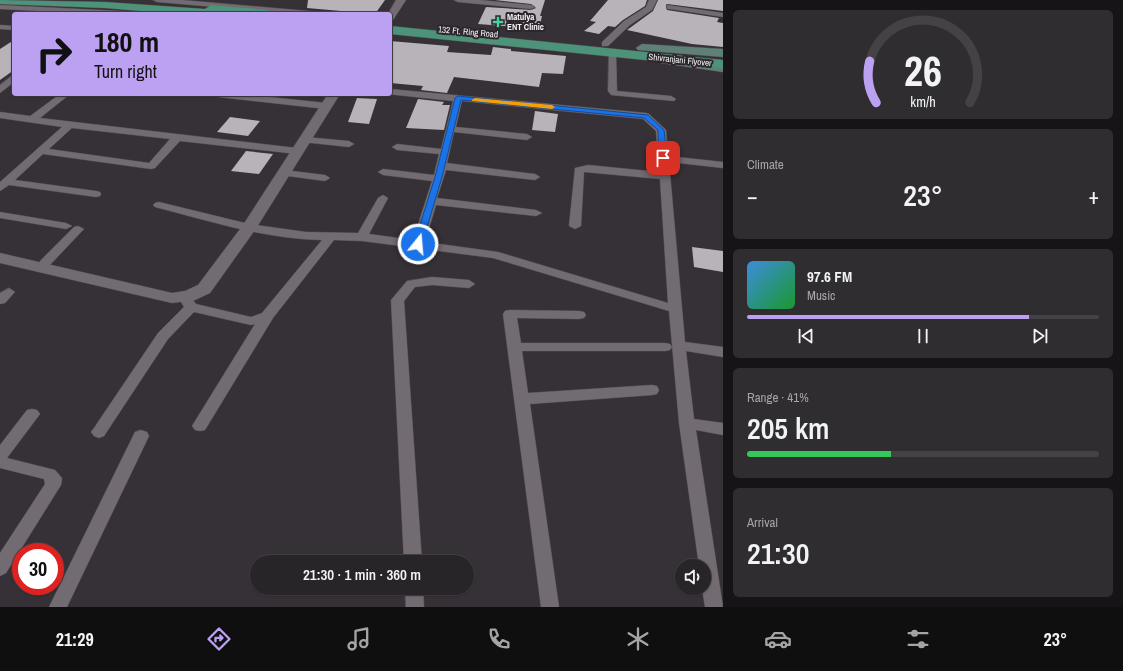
<!DOCTYPE html>
<meta charset="utf-8">
<style>
:root{--surface:#282528;--page:#302d30;--text:#f1f3f6;--muted:#a5a5a8;--line:#444245;--accent:#bca0f2}
body{margin:0;font-family:"Archivo Narrow",sans-serif;background:var(--page);color:var(--text);height:100vh;display:flex;flex-direction:column;font-size:15px;white-space:nowrap}
*{box-sizing:border-box;margin:0}
p{font-size:13px;color:var(--muted)}
.icon{flex:none;width:22px;height:22px;fill:none;stroke:currentColor;stroke-width:2;stroke-linecap:round;stroke-linejoin:round}
.map{position:relative;flex:1;overflow:hidden}
.panel{display:flex;flex-direction:column;gap:10px;padding:10px;background:#161416;width:400px}
.panel>*{flex:none}
.top-card{position:absolute;left:12px;top:12px;width:380px;height:84px;border-radius:4px;box-shadow:0 1px 3px #0004,0 0 0 1px var(--line);background:#bca0f2;color:#111;overflow:hidden}
.tools{position:absolute;left:675px;top:559px;display:grid;gap:8px}
.tools a{display:grid;place-items:center;width:36px;height:36px;border-radius:50%;background:var(--surface);box-shadow:0 1px 3px #0004,0 0 0 1px var(--line);font-size:20px}
.speed{position:absolute;left:12px;top:543px;display:flex;gap:8px;font-size:20px;font-weight:700;text-align:center}
.speed>*{display:grid;place-content:center;width:52px;height:52px;border-radius:50%;background:var(--surface);box-shadow:0 1px 3px #0004,0 0 0 1px var(--line);line-height:1}
.speed .limit{border:6px solid #d22;background:#fff;color:#111}
.pin{position:absolute;display:grid;place-items:center;width:34px;height:34px;color:#fff;margin:-17px;border-radius:8px;box-shadow:0 2px 6px #0006}
.me{position:absolute;width:44px;margin:-22px;rotate:17deg;stroke-linejoin:round;filter:drop-shadow(0 0 3px #0008)}
.turn{display:flex;align-items:center;gap:14px;height:84px;padding:0 16px;font-size:18px}
.turn .icon{width:52px;height:52px;stroke-width:2.5}
.turn b{display:block;font-size:28px;line-height:34px}
.big{font-size:30px;font-weight:600;line-height:1.1}
.panel .tile{flex:1;display:flex;flex-direction:column;justify-content:center;gap:6px;min-width:0;padding:0 14px;border-radius:6px;background:var(--page)}
.panel .dial{align-items:center;gap:0}
.dial svg{height:104px;overflow:visible;fill:none;stroke:var(--line);stroke-width:7;stroke-linecap:round;text-anchor:middle}
.dial text{fill:var(--text);stroke:none}
.song{display:flex;align-items:center;gap:12px}
.cover{width:48px;height:48px;border-radius:6px;background:linear-gradient(135deg,hsl(210 70% 55%),hsl(130 70% 35%))}
.played{height:4px;border-radius:2px;background:linear-gradient(90deg,var(--accent) 80%,var(--line) 80%)}
.keys{display:flex;justify-content:space-around;direction:ltr}
.heat{display:flex;justify-content:space-between;align-items:center;font-size:22px;direction:ltr}
.charge{height:6px;border-radius:3px;background:linear-gradient(90deg,#34c759 41%,var(--line) 0)}
.trip{position:absolute;left:250px;top:555px;width:224px;height:40px;border-radius:20px;background:var(--surface);box-shadow:0 1px 3px #0004,0 0 0 1px var(--line);font-weight:600;line-height:40px;text-align:center}
.dock{display:flex;height:64px;justify-content:space-around;align-items:center;background:#100f10;color:var(--muted)}
.dock .icon{width:28px;height:28px}
.dock .selected{color:var(--accent)}
.dock b{font-size:18px;color:var(--text)}
main{display:flex;flex:1;min-height:0}
.map>svg:first-child{display:block}
.building{fill:#b8b2b9}
.lines{fill:none;stroke-linecap:round;stroke-linejoin:round}
.minor-casing{stroke:#514d52;stroke-width:1}
.tertiary-casing{stroke:#514d52;stroke-width:1}
.secondary-casing{stroke:#514d52;stroke-width:1}
.primary-casing{stroke:#514d52;stroke-width:1}
.minor{fill:#726c72;fill-rule:evenodd}
.tertiary{fill:#726c72;fill-rule:evenodd}
.secondary{fill:#5f8076;fill-rule:evenodd}
.primary{fill:#4c937a;fill-rule:evenodd}
.route{fill:#1a73e8;stroke:#114b97}
.slow{fill:#f59e0b}
.poi-dot{fill:#47d49e;stroke:#2c272c;stroke-width:1.5}
.labels{text-anchor:middle;stroke-width:4;stroke-linejoin:round;paint-order:stroke}
.far-poi-label{font-size:9px;font-weight:bold;fill:#f5f2f6;stroke:#2c272c;text-anchor:start}
.far-street-label{font-size:9px;fill:#f5f2f6;stroke:#2c272c}
</style>
<main>
<div class="map">
<svg width="723" height="607" viewBox="0 0 723 607">
<rect width="100%" height="100%" fill="#363136"/>
<g class="building">
<polygon points="308,0 385,0 375,14 307,8"/>
<polygon points="495,0 545,0 540,16 542,16 539,29 478,24 486,7 531,10 536,8 531,4"/>
<polygon points="608,0 647,0 645,6 623,20 615,27 608,26 599,34 584,31 596,22 590,21"/>
<polygon points="658,0 723,0 723,11 667,4 666,5 667,10 719,18 717,22 723,23 723,47 692,44 627,30 653,11"/>
<polygon points="14,40 14,70 0,80 0,49"/>
<polygon points="390,41 449,46 447,52 491,55 493,47 511,49 511,51 566,56 563,74 542,73 539,87 454,77 447,93 421,90 423,86 390,83"/>
<polygon points="357,98 377,99 369,124 348,122"/>
<polygon points="418,99 444,102 442,105 450,105 444,130 406,128"/>
<polygon points="535,111 558,114 555,132 532,130"/>
<polygon points="230,117 260,121 248,136 217,132"/>
<polygon points="246,151 273,154 259,174 231,171"/>
<polygon points="692,247 723,251 723,272 694,267"/>
</g>
<g class="lines">
<defs>
<g id="minor">
<polygon points="153,0 182,0 320,12 324,14 295,14 157,2"/>
<polygon points="454,0 480,0 531,5 535,7 531,9 458,2"/>
<polygon points="649,0 657,0 652,10 630,25 608,46 602,46 602,42 624,21 646,7"/>
<polygon points="0,5 140,12 144,14 96,14 0,9"/>
<polygon points="667,5 723,13 723,17 670,9 667,9"/>
<polygon points="0,25 14,26 14,30 0,29"/>
<polygon points="609,51 616,53 617,91 671,96 676,99 674,101 611,95 608,91"/>
<polygon points="14,74 14,82 0,93 0,85"/>
<path d="M390 89 646 113 649 114 666 130 668 156 723 162V168L669 162 685 342 723 347V357L686 351 694 419 723 423V435L696 430 723 607H705L702 588H704V566H699L679 423 669 311 493 258 362 241 334 240 273 318 205 430 200 431 195 430 192 426 255 324 251 325 194 312 168 339 104 436 99 438 94 436 91 432 94 428 158 333 184 307 180 300 181 297H191L196 304 251 317 262 313 322 240C265 239 209 221 155 207L153 205 155 203 159 202 249 224 306 232 358 233 378 198 383 195 388 198 369 234 413 240 432 181 383 175 378 172 383 169 434 175 439 154 397 150 392 147 397 144 441 149 453 101 387 94H390ZM462 101 643 119 656 131 659 172 588 165 575 168 569 226 575 229 581 226 584 172 660 179 668 303 498 252 425 242 436 205 536 216 542 213 536 210 437 198 446 170 535 180 540 177 535 174 447 163 454 132 527 140 532 137 527 134 456 127Z"/>
<path d="M60 94H70L40 118 297 148 302 151 297 154 180 141 155 168 151 169 43 154 15 180 96 191 100 192 101 194 100 196 96 197 9 185 0 191V182L62 127 0 118V112L30 116ZM72 128 170 139 149 163 49 149Z"/>
<polygon points="214,94 242,94 326,103 331,106 326,109 218,97"/>
<polygon points="305,137 349,141 354,144 349,147 302,142 300,140 302,138"/>
<polygon points="284,170 325,175 330,178 325,181 280,175 279,173"/>
<polygon points="0,212 66,223 72,226 66,229 0,218"/>
<polygon points="78,226 84,229 82,231 49,266 41,266 39,263 41,260 74,227"/>
<polygon points="432,277 469,280 475,284 469,288 432,285 415,287 404,301 422,562 404,562 391,300 407,281"/>
<polygon points="9,288 15,292 5,303 0,304 0,293"/>
<polygon points="510,310 579,311 584,312 586,315 584,318 579,319 517,318 521,343 665,343 670,344 672,347 670,350 665,351 522,351 528,393 652,385 657,386 659,390 657,394 652,395 530,404 559,607 541,607 503,314 505,311"/>
<polygon points="32,409 37,410 40,414 7,458 55,470 62,478 61,485 6,573 0,576 0,553 45,484 44,479 0,468 0,445 27,410"/>
<polygon points="141,430 147,432 149,436 67,607 49,607 133,436 135,432"/>
<polygon points="405,588 423,588 424,607 406,607"/>
</g>
<g id="tertiary">
<polygon points="396,0 406,0 393,20 390,21 390,14 388,14"/>
<polygon points="328,94 340,94 257,227 210,293 195,300 172,303 0,263 0,253 172,293 185,291 198,285 243,225"/>
</g>
<g id="secondary">
<polygon points="642,44 723,49 723,57 638,50 636,48"/>
<polygon points="665,56 723,64 723,72 661,63 659,60"/>
</g>
<g id="primary">
<polygon points="0,0 105,2 205,9 211,5 266,10 272,14 177,14 105,8 0,4"/>
<polygon points="390,26 723,60 723,68 390,34"/>
</g>
</defs>
<use href="#minor" class="minor-casing"/>
<use href="#tertiary" class="tertiary-casing"/>
<use href="#secondary" class="secondary-casing"/>
<use href="#primary" class="primary-casing"/>
<use href="#minor" class="minor"/>
<use href="#tertiary" class="tertiary"/>
<use href="#secondary" class="secondary"/>
<use href="#primary" class="primary"/>
</g>
<polygon class="route" points="458,96 648,115 664,130 667,158 663,160 659,158 658,130 644,118 461,100 442,177 422,244 421,246 415,246 414,244 435,177 455,98"/>
<polygon class="slow" points="475,98 552,105 555,107 552,109 472,101 472,100"/>
<path class="poi-dot" d="M496 16h4v4h4v4h-4v4h-4v-4h-4v-4h4z"/>
<g class="labels">
<g class="far-poi-label">
<text x="507" y="20">Matulya<tspan x="507" dy="10">ENT Clinic</tspan></text>
</g>
<g class="far-street-label">
<text transform="translate(468 32) rotate(5)" y="3">132 Ft. Ring Road</text>
<text transform="translate(680 60) rotate(6)" y="3">Shivranjani Flyover</text>
</g>
</g>
</svg>
<div class="tools">
<a><svg class="icon" aria-label="sound" viewBox="0 0 24 24"><path d="M4 9h4l5-4v14l-5-4H4zM17 9q2 3 0 6"/></svg></a>
</div>
<div class="speed"><div class="limit">30</div></div>
<div class="pin" style="left:663px;top:158px;background:#d93025"><svg class="icon" aria-label="arrive" viewBox="0 0 24 24"><path d="M6 21V4h12l-3 4 3 4H6"/></svg></div>
<svg class="me" style="left:418px;top:244px" viewBox="-20 -20 40 40"><circle r="17" fill="#1a73e8" stroke="#fff" stroke-width="3"/><path d="M0-11L8 9 0 5-8 9z" fill="#fff"/></svg>
<div class="trip">21:30 · 1 min · 360 m</div>
<div class="top-card">
<div class="turn"><svg class="icon" aria-label="right" viewBox="0 0 24 24"><path d="M7 20v-9h11M14 6l5 5-5 5"/></svg><div><b>180 m</b>Turn right</div></div>
</div>
</div>
<section class="panel">
<div class="tile dial"><svg viewBox="0 0 100 80">
<path d="M14 69A42 42 0 1 1 86 69"/>
<path d="M14 69A42 42 0 0 1 9 37" stroke="#bca0f2"/>
<text x="50" y="56" font-size="32" font-weight="700">26</text>
<text x="50" y="72" font-size="11">km/h</text>
</svg></div>
<div class="tile"><p>Climate</p>
<div class="heat"><a>−</a><b class="big">23°</b><a>+</a></div>
</div>
<div class="tile">
<div class="song"><i class="cover"></i><div><b>97.6 FM</b><p>Music</p></div></div>
<div class="played"></div>
<div class="keys"><svg class="icon" aria-label="previous" viewBox="0 0 24 24"><path d="M18 5L8 12l10 7zM5 5v14"/></svg><svg class="icon" aria-label="pause" viewBox="0 0 24 24"><path d="M8 5v14M16 5v14"/></svg><svg class="icon" aria-label="next" viewBox="0 0 24 24"><path d="M6 5l10 7-10 7zM19 5v14"/></svg></div>
</div>
<div class="tile"><p>Range · 41%</p><b class="big">205 km</b><div class="charge"></div></div>
<div class="tile"><p>Arrival</p><b class="big">21:30</b></div>
</section>
</main>
<nav class="dock">
<b>21:29</b>
<svg class="icon selected" aria-label="directions" viewBox="0 0 24 24"><path d="M12 3l9 9-9 9-9-9zM9 14v-3h6M13 9l2 2-2 2"/></svg>
<svg class="icon" aria-label="music" viewBox="0 0 24 24"><path d="M9 18V5l10-2v13"/><circle cx="6" cy="18" r="3"/><circle cx="16" cy="16" r="3"/></svg>
<svg class="icon" aria-label="phone" viewBox="0 0 24 24"><path d="M5 4h4l2 5-3 2q2 4 5 5l2-3 5 2v4C11 20 4 13 5 4z"/></svg>
<svg class="icon" aria-label="climate" viewBox="0 0 24 24"><path d="M12 3v18M4 7l16 10M4 17L20 7"/></svg>
<svg class="icon" aria-label="car" viewBox="0 0 24 24"><path d="M5 17H2v-5l4-1 3-4h7l3 4 3 1v5h-3M9 17h6M6 11h13"/><circle cx="7" cy="17" r="2"/><circle cx="17" cy="17" r="2"/></svg>
<svg class="icon" aria-label="filters" viewBox="0 0 24 24"><path d="M4 7h16M4 17h16"/><circle cx="9" cy="7" r="2"/><circle cx="15" cy="17" r="2"/></svg>
<b>23°</b>
</nav>
